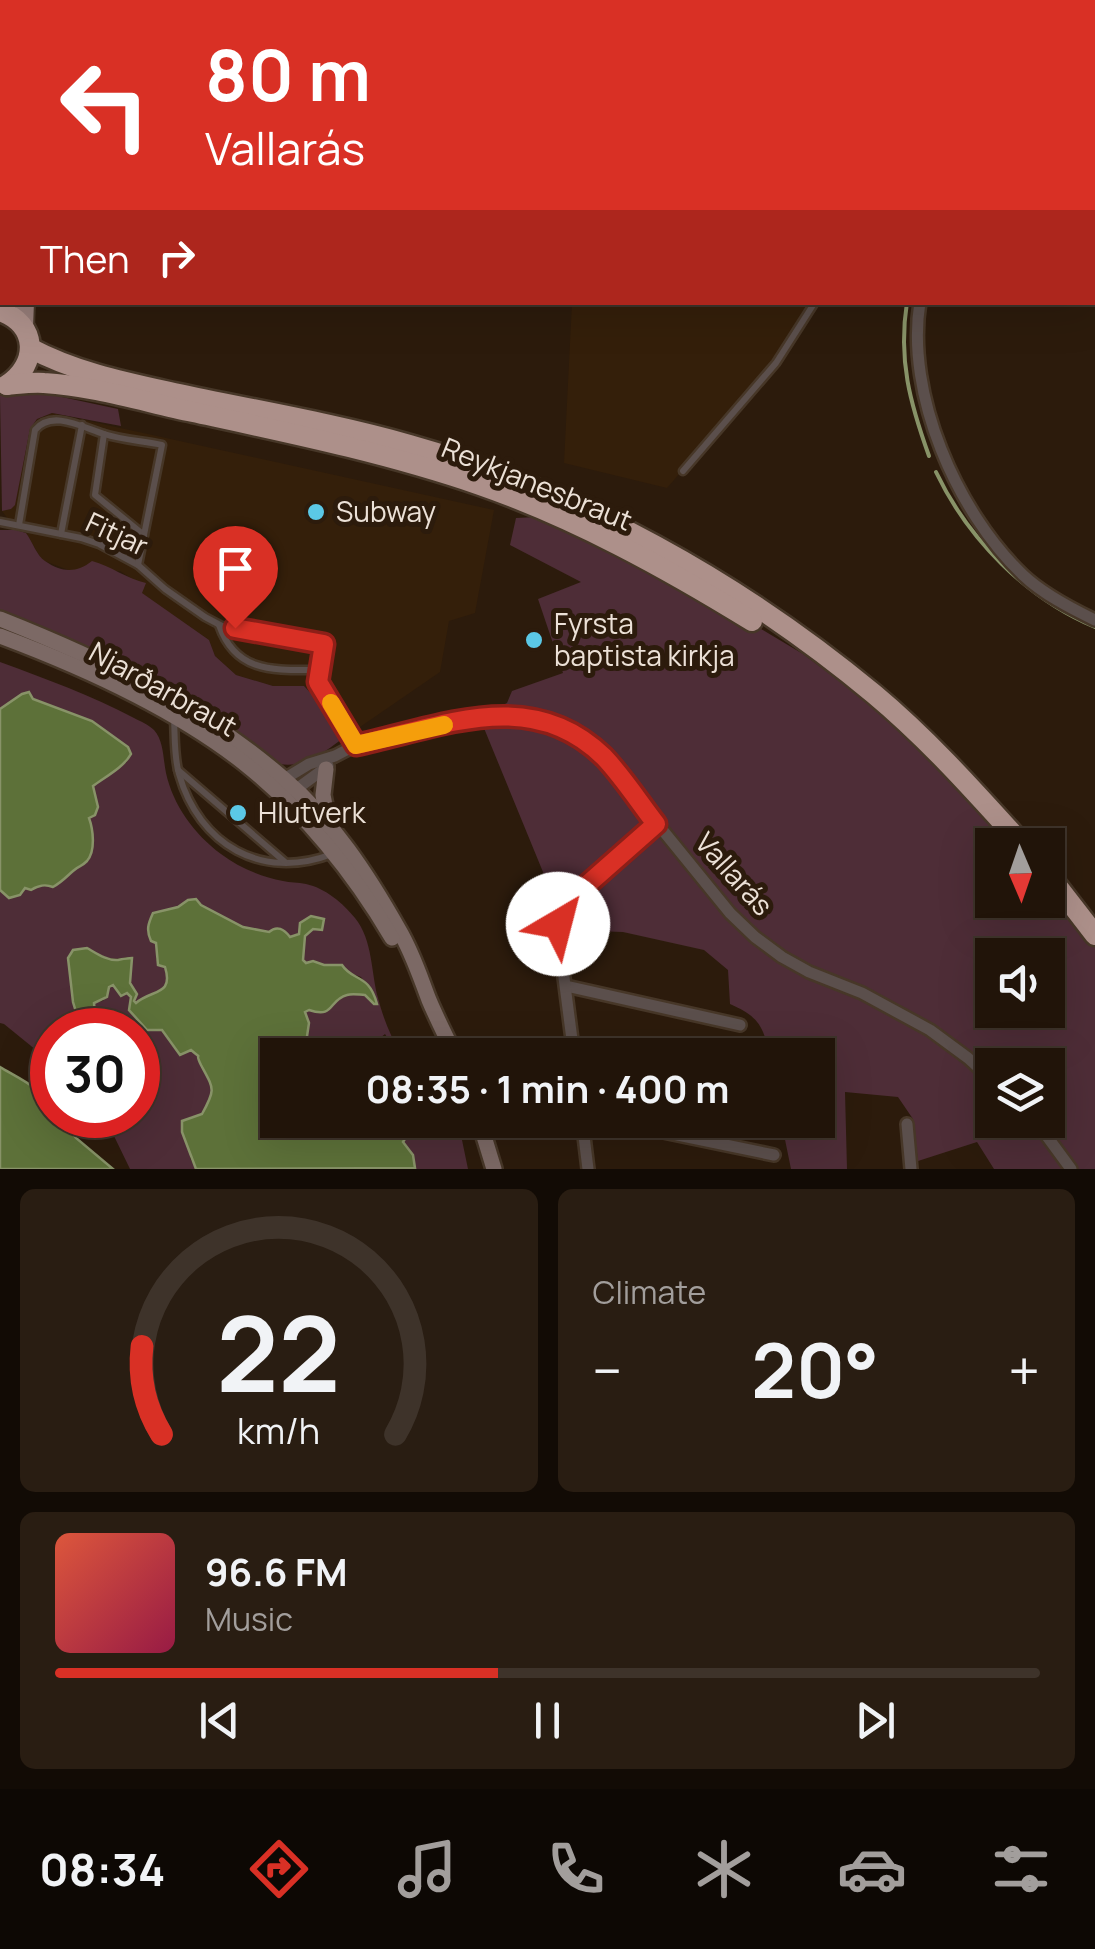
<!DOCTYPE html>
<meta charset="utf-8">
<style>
:root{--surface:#211409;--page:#291d12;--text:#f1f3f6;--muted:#a29e9c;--line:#3e332a;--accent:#d93025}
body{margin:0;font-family:Manrope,sans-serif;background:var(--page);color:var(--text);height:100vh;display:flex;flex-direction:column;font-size:38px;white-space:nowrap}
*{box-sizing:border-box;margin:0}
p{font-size:32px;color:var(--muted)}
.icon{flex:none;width:55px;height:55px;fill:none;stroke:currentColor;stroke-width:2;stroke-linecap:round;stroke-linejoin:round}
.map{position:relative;height:1169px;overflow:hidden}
.details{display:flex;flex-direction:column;gap:20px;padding:20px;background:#120b05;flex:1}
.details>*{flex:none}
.guide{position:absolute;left:0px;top:0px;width:1095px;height:305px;box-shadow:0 10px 40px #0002,0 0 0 2px var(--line);background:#d93025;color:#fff;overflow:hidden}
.needle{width:65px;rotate:178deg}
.tools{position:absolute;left:975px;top:828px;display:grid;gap:20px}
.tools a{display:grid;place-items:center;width:90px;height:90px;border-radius:0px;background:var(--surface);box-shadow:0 10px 40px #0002,0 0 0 2px var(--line);font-size:50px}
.speed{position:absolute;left:30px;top:1008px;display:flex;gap:20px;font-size:50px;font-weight:700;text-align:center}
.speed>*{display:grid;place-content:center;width:130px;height:130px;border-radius:50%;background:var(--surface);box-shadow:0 10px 40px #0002,0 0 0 2px var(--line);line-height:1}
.speed .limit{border:15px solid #d22;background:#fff;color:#111}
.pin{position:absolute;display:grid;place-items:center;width:85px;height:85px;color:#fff;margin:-102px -42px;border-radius:50% 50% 50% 0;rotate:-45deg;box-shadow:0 0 10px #0007}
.pin .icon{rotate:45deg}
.me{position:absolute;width:110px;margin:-55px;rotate:37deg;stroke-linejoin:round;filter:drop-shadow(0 0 8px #0008)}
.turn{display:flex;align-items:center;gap:35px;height:210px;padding:0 40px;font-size:45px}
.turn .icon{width:130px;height:130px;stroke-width:2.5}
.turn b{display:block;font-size:70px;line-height:85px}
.then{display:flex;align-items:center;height:95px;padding:0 40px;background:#0003;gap:20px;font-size:38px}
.big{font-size:75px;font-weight:700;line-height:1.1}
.details .card{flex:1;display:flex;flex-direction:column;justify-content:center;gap:15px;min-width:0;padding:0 35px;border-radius:15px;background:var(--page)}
.details .dial{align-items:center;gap:0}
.dial svg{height:260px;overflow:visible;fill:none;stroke:var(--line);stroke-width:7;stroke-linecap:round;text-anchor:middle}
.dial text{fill:var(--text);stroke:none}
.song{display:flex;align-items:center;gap:30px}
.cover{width:120px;height:120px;border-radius:15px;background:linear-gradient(135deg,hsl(10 70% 55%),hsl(340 70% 35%))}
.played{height:10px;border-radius:5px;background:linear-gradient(90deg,var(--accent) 45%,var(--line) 45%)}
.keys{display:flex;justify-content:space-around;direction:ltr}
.heat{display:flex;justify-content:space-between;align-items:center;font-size:55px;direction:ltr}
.details .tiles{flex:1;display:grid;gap:20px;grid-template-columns:1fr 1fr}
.card:last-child{grid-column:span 2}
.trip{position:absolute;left:260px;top:1038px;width:575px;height:100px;border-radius:0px;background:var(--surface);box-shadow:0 10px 40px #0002,0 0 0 2px var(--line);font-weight:700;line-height:100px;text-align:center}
.menu{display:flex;height:160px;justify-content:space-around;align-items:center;background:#0d0804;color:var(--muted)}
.menu .icon{width:70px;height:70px}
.menu .selected{color:var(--accent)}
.menu b{font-size:45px;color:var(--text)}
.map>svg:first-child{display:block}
.built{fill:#341f0a}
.green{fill:#4e2d37;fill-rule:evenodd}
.water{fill:#5d7139;stroke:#889368;stroke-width:2.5}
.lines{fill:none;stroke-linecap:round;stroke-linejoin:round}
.stream{stroke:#889368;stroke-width:4}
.lane-casing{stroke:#473728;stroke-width:11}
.street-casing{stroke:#473728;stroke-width:16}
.secondary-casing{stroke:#473728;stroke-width:20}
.primary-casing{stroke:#473728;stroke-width:22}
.highway-casing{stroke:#473728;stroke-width:25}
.lane{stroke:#5b4f4c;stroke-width:6}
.street{stroke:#5b4f4c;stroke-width:11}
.secondary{stroke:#7c6965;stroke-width:15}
.primary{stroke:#967d79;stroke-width:18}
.highway{stroke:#ad908a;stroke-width:20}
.route-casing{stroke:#8d1f18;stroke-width:25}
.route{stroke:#d93025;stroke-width:18}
.slow{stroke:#f59e0b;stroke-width:18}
.poi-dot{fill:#5bc8e6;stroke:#2c1b0c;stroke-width:4}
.labels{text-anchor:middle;stroke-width:10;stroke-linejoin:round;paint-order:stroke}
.street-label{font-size:28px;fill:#ece1d7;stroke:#2c1b0c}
.poi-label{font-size:28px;fill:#ece1d7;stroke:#2c1b0c;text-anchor:start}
</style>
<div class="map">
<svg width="1095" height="1169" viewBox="0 0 1095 1169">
<rect width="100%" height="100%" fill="#2c1b0c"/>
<g class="built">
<polygon points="806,302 813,307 776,363 667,488 564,463 572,303"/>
<polygon points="52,413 494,510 475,613 449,621 440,672 360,727 339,734 325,708 304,686 273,686 236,675 215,656 209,640 141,593 145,583 134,580 120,571 71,571 42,560 26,533 16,530 2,511 11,509 30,429 37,419"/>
</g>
<g class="green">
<polygon points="5,391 34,391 118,409 121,426 52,413 37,419 30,429 15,505 11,509 2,511 0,396"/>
<path d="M557 516 631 551 803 654 936 753 1015 845H992V900H1048V882L1095 937V1169H994L977 1142 918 1161 913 1119 898 1097 845 1092 847 1169H791L781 1120H818V1055H769C764 1025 757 1016 730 1004L728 970 704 950 623 932 594 931 559 939V911L479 716 507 703 512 691 563 673 538 599 581 582 510 545 516 518ZM992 955H1048V1010H992ZM992 1065H1048V1120H992Z"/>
<path d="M0 530H16L26 533C32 541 37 556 45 561 62 573 77 573 92 561 111 566 127 579 146 583L142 593 209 640 215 656 236 675 273 686H304L325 708 342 739C319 756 300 771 271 762L111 665 0 612Z"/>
<path d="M0 662C46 679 91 695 134 718 140 721 149 725 154 730 164 741 163 759 166 773 173 805 194 834 221 854 238 867 261 877 283 881 290 883 298 882 306 884 325 888 343 903 355 918 373 940 371 973 378 998 383 1018 391 1037 401 1055H398L385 1034 366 1049 365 1055H315L314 1044H307L309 1023 305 1012 309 1010C335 1019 328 1000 348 995 356 993 366 995 375 997L361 977 347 972 342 965H324L313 961 306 963 303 960 305 936 313 929 324 924 289 937 243 927 201 905 196 899 188 900 178 907 156 943V959L165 967C173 997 152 989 136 1003L130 983 132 964 127 957C111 962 100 955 87 948L68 959 76 1012 92 1030H52V1063L4 1024 0 1023V890L4 892 47 885 86 862C89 848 95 832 88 818L98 807 93 786 127 762 128 747 92 721 22 694 0 709Z"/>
<path d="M113 984 131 997 130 1009 198 1056 213 1085V1094L202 1114 190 1117V1158L196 1169H130L114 1136 98 1115H138V1030H105C102 1019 94 1014 94 1002L103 1001 109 987Z"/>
<polygon points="405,1120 448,1120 462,1140 468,1169 399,1169 403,1166 414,1168 413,1155 403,1142 410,1131"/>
</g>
<g class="water">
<path d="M29 692 33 699 92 721 128 747 131 754C124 767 105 777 93 786L98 807 95 815 89 818C93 829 96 851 87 861 80 868 81 864 73 871 66 877 62 882 53 887 45 884 39 885 31 890L25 888 20 895 9 898 0 890V709L22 694Z"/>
<path d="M196 899 201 905 243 927 269 932C277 925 284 929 290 937L299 934 300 923 311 916 324 919 322 930 313 929 305 936 303 960 306 963 313 961 324 965H342C353 982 369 973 377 1004H374L365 995C360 995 353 993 347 995 328 1000 335 1019 309 1010L305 1012 309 1023 306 1043 314 1044 315 1055H278V1120H405L410 1131 403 1142 413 1155 415 1168 196 1169 182 1132V1121L202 1114C216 1089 214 1089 201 1065 193 1049 205 1062 191 1050L180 1055 162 1030H147L129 1010 131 997 127 993 121 996 113 985 109 987 107 997 94 1003C94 1015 102 1019 105 1030H92L76 1012 73 1002 68 958 73 950 87 948C96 953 107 961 118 960 123 959 127 958 132 958L130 983 137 994 134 1001 136 1003C152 989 174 996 165 967L158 965 156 943 151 941C146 930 148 924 153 913L178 907 188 900Z"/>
<path d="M0 1067C18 1078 52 1092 52 1115H59L76 1138 113 1169H0Z"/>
</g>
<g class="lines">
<g class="stream">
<polyline points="1092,103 1095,103"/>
<polyline points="1092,130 1095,130"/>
<path d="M907 302C898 360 910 403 929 456"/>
<path d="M936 472C968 539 1026 598 1095 627"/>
</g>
<defs>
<g id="lane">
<polyline points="986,2 988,0"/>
<polyline points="104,434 95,495 144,535"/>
<polyline points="683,471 776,363 815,302"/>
<polyline points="0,522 81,538 99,544 138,565 165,589 205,617 222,626 325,644 318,682 356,744"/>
<path d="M19 525 35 430C52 409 84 428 104 434 123 440 143 441 162 445L138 565"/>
<polyline points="61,534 82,425"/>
<path d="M219 625C236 674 275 670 320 670"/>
<path d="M174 719C175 737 174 757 179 774 199 845 262 881 332 854"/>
<polyline points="178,770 285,862"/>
</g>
<g id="street">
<polyline points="1092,121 1095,120"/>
<path d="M920 302C905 394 957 512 1023 575 1043 594 1070 608 1095 620"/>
<polyline points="281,781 309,764 335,756 356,745 465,719 492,715 519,716 558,727 586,742 604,758 730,913 755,937 782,957 809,972 862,993 930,1030 968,1058 992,1080"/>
<polyline points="291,793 328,766"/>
<polyline points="566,986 740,1025"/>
<polyline points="574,1055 559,939 559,912 571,899 656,824"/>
<polyline points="582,1120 588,1169"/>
<polyline points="605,1120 774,1155"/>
<polyline points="1035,1120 1071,1169"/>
<polyline points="907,1124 911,1169"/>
</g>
<g id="secondary">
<path d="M0 619C101 659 202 707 284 779 332 820 368 875 399 930 413 954 419 974 429 1000 437 1019 446 1037 455 1055"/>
<path d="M0 636C83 667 174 708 244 763 303 810 354 873 392 938"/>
<polyline points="326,769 323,795 328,821"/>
<polyline points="479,1120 494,1169"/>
</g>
<g id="primary">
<polyline points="206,2 209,0"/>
<polyline points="0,291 2,287"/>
<polyline points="24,327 25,302"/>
</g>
<g id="highway">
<path d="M0 311C38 324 39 364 7 385"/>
<path d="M30 348C75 372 124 382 174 393 253 410 333 423 410 445 580 493 739 582 874 694 928 739 976 793 1023 845"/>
<path d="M7 385C19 384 32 382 44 383 94 386 145 402 193 412 290 433 387 453 480 485 575 518 666 568 752 621"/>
<polyline points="1048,874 1095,935"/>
</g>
</defs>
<use href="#lane" class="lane-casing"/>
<use href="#street" class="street-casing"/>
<use href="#secondary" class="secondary-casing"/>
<use href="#primary" class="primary-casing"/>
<use href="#highway" class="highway-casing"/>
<use href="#lane" class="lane"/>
<use href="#street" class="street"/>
<use href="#secondary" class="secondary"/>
<use href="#primary" class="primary"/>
<use href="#highway" class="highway"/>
</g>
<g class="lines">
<defs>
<path id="route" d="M235 628 324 644 318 682 356 745C441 727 531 685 604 757 623 777 639 802 656 824L571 899 559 912 558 924"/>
</defs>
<use href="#route" class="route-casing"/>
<use href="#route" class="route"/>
<polyline class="slow" points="331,703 356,745 444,725"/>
</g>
<g class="poi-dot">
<circle cx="316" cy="512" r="10"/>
<circle cx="534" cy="640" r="10"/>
<circle cx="238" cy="813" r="10"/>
</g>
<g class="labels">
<g class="street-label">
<text transform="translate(537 484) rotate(22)" y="10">Reykjanesbraut</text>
<text transform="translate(117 534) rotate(25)" y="10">Fitjar</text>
<text transform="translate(163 689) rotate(29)" y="10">Njarðarbraut</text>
<text transform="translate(734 874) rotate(48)" y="10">Vallarás</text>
</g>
<g class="poi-label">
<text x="336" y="522">Subway</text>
<text x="554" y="634">Fyrsta<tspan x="554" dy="32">baptista kirkja</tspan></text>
<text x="258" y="823">Hlutverk</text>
</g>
</g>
</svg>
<div class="tools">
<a><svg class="needle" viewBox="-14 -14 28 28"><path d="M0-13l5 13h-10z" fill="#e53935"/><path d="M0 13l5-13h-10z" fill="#a29e9c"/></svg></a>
<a><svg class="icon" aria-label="sound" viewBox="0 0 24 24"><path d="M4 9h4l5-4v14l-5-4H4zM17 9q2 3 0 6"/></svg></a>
<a><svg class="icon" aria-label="layers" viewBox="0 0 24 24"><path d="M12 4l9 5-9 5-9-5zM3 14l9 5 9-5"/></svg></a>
</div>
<div class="speed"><div class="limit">30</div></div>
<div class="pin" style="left:235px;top:628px;background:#d93025"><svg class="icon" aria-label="arrive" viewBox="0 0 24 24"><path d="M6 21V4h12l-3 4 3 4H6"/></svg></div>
<svg class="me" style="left:558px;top:924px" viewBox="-20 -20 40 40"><circle r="19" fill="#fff"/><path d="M0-13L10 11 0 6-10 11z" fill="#d93025"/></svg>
<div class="trip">08:35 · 1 min · 400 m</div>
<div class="guide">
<div class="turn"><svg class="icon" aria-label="left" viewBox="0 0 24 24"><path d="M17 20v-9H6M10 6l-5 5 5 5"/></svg><div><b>80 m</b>Vallarás</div></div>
<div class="then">Then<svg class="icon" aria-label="right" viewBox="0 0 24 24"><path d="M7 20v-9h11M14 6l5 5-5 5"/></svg></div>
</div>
</div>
<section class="details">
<div class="tiles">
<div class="card dial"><svg viewBox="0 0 100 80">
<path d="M14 69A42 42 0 1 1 86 69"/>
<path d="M14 69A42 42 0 0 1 8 42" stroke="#d93025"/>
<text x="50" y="56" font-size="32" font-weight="700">22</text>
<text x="50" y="72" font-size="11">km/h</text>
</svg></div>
<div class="card"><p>Climate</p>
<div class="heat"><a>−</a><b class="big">20°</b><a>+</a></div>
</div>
<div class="card">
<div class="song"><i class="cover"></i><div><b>96.6 FM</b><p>Music</p></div></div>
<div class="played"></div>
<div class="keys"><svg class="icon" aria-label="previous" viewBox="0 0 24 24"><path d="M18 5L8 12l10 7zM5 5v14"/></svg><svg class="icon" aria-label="pause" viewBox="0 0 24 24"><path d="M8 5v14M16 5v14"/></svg><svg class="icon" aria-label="next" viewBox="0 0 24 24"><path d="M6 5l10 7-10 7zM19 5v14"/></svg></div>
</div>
</div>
</section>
<nav class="menu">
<b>08:34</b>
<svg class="icon selected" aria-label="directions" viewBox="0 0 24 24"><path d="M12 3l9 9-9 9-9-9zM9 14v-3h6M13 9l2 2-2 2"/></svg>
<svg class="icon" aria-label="music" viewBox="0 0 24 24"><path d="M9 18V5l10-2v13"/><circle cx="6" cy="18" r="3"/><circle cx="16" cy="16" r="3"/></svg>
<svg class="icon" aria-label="phone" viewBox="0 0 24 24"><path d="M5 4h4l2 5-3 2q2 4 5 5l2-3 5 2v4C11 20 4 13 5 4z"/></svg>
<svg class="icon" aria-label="climate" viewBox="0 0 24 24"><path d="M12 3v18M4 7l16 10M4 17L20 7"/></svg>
<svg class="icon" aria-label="car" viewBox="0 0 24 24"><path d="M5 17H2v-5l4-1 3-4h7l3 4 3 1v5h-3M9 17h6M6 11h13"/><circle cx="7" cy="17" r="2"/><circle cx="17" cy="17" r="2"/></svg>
<svg class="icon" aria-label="filters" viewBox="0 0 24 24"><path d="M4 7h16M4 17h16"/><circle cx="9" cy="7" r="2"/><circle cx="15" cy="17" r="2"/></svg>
</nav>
